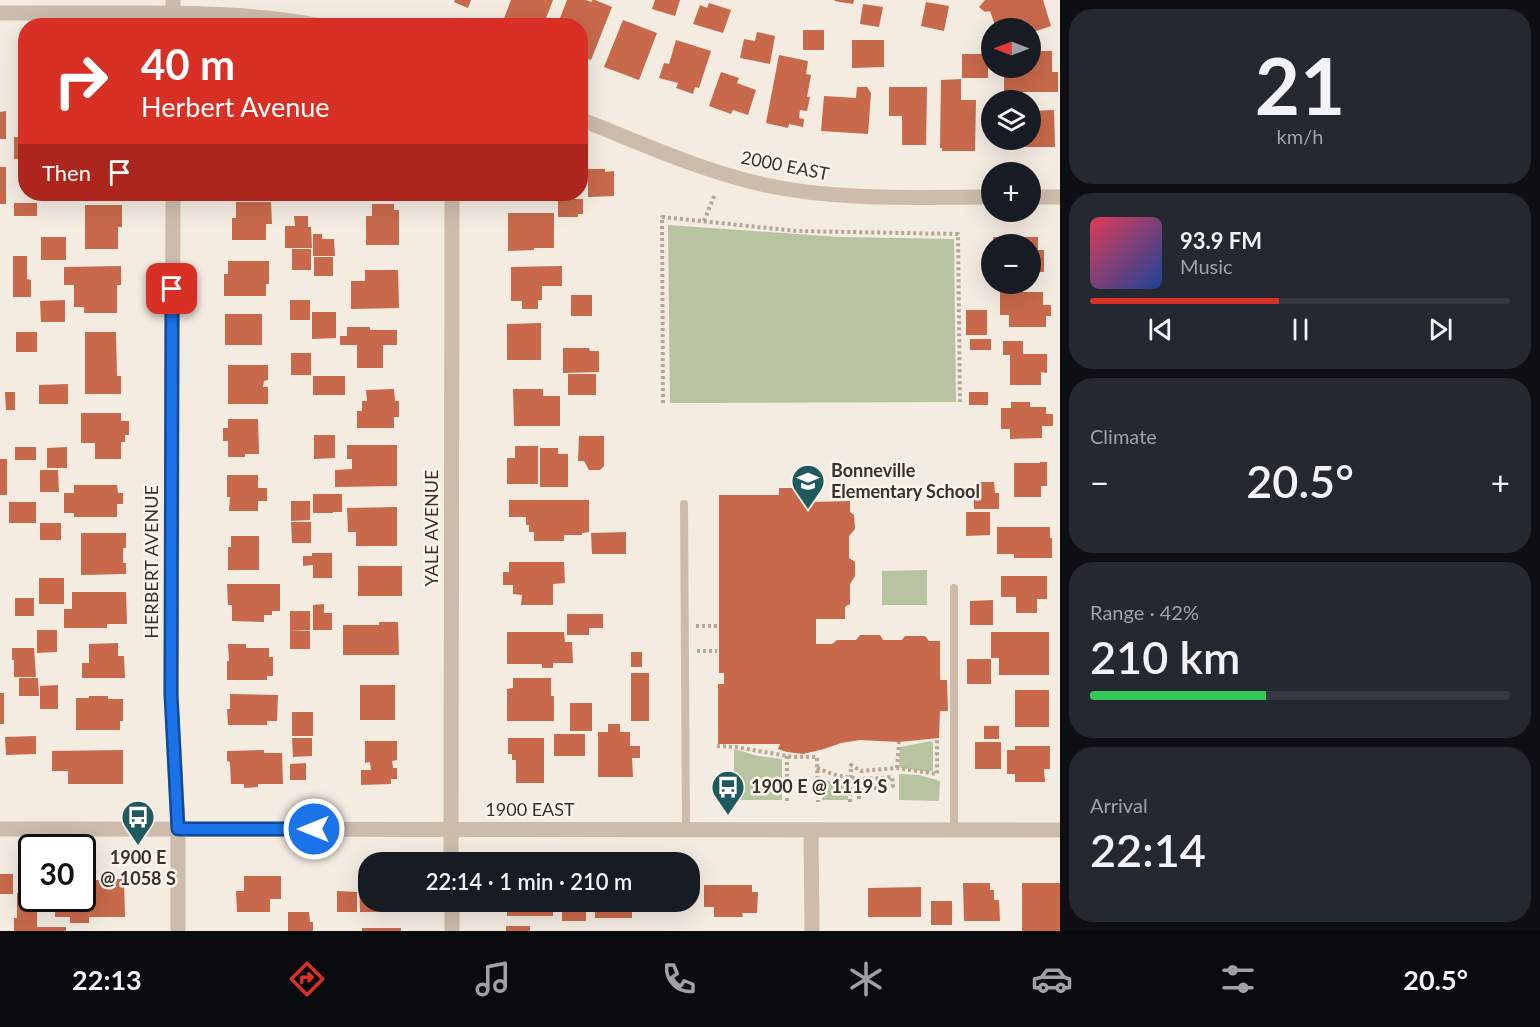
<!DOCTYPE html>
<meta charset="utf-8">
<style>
:root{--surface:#171b24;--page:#242831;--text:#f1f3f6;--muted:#9ea1a6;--line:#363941;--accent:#d93025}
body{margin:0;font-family:Lato,sans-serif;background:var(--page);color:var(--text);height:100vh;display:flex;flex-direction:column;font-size:22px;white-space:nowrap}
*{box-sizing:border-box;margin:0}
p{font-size:20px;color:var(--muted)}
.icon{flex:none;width:33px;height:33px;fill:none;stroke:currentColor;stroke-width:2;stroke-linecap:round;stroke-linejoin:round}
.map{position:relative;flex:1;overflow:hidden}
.sheet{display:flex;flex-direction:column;gap:9px;padding:9px;background:#0d0f14;width:480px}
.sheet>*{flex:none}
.guide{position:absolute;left:18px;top:18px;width:570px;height:183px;border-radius:24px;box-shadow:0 6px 24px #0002;background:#d93025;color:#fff;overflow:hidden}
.needle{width:39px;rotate:270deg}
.controls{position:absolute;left:981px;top:18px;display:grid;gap:12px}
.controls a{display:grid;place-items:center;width:60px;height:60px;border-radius:50%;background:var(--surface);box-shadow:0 6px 24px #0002;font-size:30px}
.speed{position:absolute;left:18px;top:834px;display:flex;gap:12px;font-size:30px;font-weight:700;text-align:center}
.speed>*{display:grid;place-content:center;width:78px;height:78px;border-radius:50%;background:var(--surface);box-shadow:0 6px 24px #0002;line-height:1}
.speed .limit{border:3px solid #111;border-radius:9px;background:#fff;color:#111}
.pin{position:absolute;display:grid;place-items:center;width:51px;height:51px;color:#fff;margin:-26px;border-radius:12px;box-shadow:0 3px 9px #0006}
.me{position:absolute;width:66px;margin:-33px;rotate:270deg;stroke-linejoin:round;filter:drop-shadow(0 0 4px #0008)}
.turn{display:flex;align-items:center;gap:21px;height:126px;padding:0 24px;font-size:27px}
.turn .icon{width:78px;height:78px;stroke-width:2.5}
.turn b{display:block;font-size:42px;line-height:51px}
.then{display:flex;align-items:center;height:57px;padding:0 24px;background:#0003;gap:12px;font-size:22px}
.big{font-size:45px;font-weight:600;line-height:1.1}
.sheet .widget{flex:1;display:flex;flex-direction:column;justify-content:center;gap:9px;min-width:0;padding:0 21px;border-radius:24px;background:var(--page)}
.sheet .dial{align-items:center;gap:0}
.dial b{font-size:78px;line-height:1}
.song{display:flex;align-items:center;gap:18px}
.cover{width:72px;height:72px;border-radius:9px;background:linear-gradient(135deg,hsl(350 70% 55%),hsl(220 70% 35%))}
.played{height:6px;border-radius:3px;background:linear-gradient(90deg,var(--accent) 45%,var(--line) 45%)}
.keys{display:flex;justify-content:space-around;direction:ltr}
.heat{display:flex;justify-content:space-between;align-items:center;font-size:33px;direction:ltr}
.charge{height:9px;border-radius:4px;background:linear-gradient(90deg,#34c759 42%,var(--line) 0)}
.trip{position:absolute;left:358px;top:852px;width:342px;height:60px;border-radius:24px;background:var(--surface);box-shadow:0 6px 24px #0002;font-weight:600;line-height:60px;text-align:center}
.dock{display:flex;height:96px;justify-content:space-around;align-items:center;background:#090b0e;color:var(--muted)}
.dock .icon{width:42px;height:42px}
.dock .current{color:var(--accent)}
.dock b{font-size:27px;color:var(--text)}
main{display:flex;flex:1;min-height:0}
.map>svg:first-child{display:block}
.green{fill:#b8c4a0}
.building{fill:#c8694b}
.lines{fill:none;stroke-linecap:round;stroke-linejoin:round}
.path{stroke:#b9a596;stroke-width:4;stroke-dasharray:3 3;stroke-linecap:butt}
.lane{stroke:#cdbbac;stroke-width:8}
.street{stroke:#cdbbac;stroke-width:15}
.route-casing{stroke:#114b97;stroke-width:15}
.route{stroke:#1a73e8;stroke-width:10}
.labels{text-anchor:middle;stroke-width:5;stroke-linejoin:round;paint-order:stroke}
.street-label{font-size:18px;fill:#3b302b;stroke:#fbf5ee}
.poi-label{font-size:18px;font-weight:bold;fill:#3b302b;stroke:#fbf5ee;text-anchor:start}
</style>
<main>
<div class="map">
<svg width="1060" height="931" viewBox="0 0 1060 931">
<rect width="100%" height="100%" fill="#f4ebe1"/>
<g class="green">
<polygon points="668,225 839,237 954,239 956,402 670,403"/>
<polygon points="927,570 927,605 882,605 882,571"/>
<polygon points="931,741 933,744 933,770 929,772 901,768 899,766 900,747"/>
<polygon points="734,749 758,756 782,759 782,800 721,800 721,776 734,775"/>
<polygon points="899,774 919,775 940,781 939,801 899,800"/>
<polygon points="822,778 839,785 848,784 848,800 822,800"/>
</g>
<g class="building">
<polygon points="455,0 471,0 468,8 454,2"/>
<polygon points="511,0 553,0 543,26 514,26 503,21"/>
<polygon points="567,0 586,0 591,2 592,0 595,0 612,7 591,60 580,56 580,36 582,31 580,31 580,26 557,26"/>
<polygon points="655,0 680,0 675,16 652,9"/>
<polygon points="835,0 854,0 853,4 834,1"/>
<polygon points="985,0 1043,0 1051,26 1030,33 1030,28 996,28 990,11 985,12 979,7"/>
<polygon points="926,2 949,6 944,31 921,26"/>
<polygon points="709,3 731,10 723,33 693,24 700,5 707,8"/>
<polygon points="863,4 883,7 879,27 860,24"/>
<polygon points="623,20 657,33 639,80 604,67"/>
<rect x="803" y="30" width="21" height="20"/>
<polygon points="757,32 775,36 770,64 740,58 744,39 755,41"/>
<polygon points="676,40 711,51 699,88 695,87 693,94 676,88 678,83 659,78 664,63 669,64"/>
<polygon points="852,40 884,40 884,67 852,68"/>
<polygon points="1030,51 1052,51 1052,72 1058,72 1058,92 1004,92 1004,73 1013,74 1013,68 1030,68"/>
<rect x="962" y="54" width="26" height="24"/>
<polygon points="779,55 808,61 806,74 811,75 807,97 810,97 807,111 800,110 799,118 804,119 803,127 789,124 788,128 766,123"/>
<polygon points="721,72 739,78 737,83 756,90 748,115 733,110 731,114 709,106"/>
<polygon points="961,79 961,100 976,100 975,151 942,151 942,148 940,148 941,80"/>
<rect x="18" y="84" width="8" height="20"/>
<polygon points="857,87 867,87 871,93 868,134 821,131 824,96 856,98"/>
<polygon points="889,87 927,87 926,145 902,145 902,116 889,116"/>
<polygon points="1054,110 1055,147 997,147 997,140 1030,140 1030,111"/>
<polygon points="6,111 6,139 0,139 0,112"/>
<rect x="14" y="137" width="12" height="22"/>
<rect x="0" y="167" width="6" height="37"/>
<polygon points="588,169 605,169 605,172 614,171 614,196 588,197"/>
<polygon points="558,199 583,199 583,214 578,214 578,217 558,217"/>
<polygon points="236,202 271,202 272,224 266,224 266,240 232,240 232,218 236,218"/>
<rect x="14" y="203" width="23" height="13"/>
<polygon points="372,204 394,204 394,210 399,210 399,245 366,245 366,216 372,216"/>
<polygon points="85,205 122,205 122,227 118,227 118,249 85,249"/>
<polygon points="508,213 554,213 554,248 534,248 534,250 508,251"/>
<polygon points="294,216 308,216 308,227 311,227 312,248 285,248 285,226 295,226"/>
<polygon points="313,234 322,234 322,239 334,239 335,256 313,256"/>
<rect x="41" y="237" width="25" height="23"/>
<polygon points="993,237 1038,237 1038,250 1044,250 1044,272 1030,272 1030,244 993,244"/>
<rect x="292" y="249" width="19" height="21"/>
<polygon points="13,256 27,256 27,279 31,280 31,297 13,297"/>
<rect x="314" y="257" width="19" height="19"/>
<polygon points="228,261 269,261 269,284 266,284 266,296 224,296 224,274 228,274"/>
<rect x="987" y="261" width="5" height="11"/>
<polygon points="121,266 121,285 117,285 117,313 84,313 84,307 74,307 74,285 64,285 64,267"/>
<polygon points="562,266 562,286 542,286 542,300 538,300 538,309 522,309 522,301 511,301 511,267"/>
<polygon points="365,270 398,270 399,308 351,309 351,281 365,281"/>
<polygon points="1000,292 1043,292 1043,305 1051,305 1051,316 1046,316 1046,327 1009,327 1009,315 1000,315"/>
<rect x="571" y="295" width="21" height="21"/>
<polygon points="65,300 65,322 41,322 40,301"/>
<rect x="290" y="300" width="20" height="20"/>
<rect x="966" y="310" width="21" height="25"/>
<polygon points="312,312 336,312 336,338 312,339"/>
<rect x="225" y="314" width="37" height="31"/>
<polygon points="541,323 541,360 507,360 507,324"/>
<polygon points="347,327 370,327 370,330 397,330 397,345 383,345 383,368 357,368 357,345 340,345 340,336 347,336"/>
<rect x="16" y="332" width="21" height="20"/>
<polygon points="85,332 116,332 117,376 121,376 121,394 85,394"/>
<rect x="970" y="339" width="21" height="11"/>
<polygon points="1003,341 1023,341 1023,354 1047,354 1047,373 1041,372 1041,385 1010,385 1010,355 1003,355"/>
<polygon points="563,348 589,348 590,351 599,351 599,372 563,373"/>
<rect x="291" y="353" width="20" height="22"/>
<polygon points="228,365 268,365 268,380 264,381 263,387 268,387 268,404 228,404"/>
<rect x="568" y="374" width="28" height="21"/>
<rect x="313" y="376" width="32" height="19"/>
<polygon points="68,384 68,404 39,404 39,385"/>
<polygon points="394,389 395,401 399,401 399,417 394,417 394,428 357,428 357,411 362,411 362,401 367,401 366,390"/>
<polygon points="513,389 543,389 543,396 560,396 560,426 514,426"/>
<polygon points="5,392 15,392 15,410 6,410"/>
<rect x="969" y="392" width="19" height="13"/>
<polygon points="1011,402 1030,402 1030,407 1046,407 1046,414 1053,414 1053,426 1042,426 1042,438 1010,439 1010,429 1001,429 1001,408 1011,408"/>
<polygon points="81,413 121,413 121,421 129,421 129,435 125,435 125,442 121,442 121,459 95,459 95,443 81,443"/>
<polygon points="228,419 258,419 259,454 245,454 245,457 228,457 228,441 223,441 223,428 228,428"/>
<polygon points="314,435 335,435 335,458 314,459"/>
<polygon points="579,436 604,436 604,466 600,470 589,470 584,461 578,461"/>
<polygon points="347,445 397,445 397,486 335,487 335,470 352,469 352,459 347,459"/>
<polygon points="515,446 538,446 538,484 507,484 507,458 515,458"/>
<rect x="15" y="447" width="21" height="13"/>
<polygon points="67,447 67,468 47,468 47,448"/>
<polygon points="540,448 558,448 558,454 568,454 568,487 540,487"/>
<rect x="0" y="459" width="7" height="36"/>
<polygon points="1040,462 1047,462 1047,486 1041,486 1041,497 1014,497 1014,463 1040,463"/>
<polygon points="40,470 58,470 59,492 40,492"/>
<polygon points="227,475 258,475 258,488 267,488 267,501 258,501 258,511 229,511 230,497 227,497"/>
<polygon points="979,482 994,482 995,493 999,493 999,509 974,509 974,494 979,493"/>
<polygon points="74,485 117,485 118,493 123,493 123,504 117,504 117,517 74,517 74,513 64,513 64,493 74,493"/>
<polygon points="779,488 810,488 811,502 850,501 850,512 854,515 855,529 849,536 849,558 855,562 855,576 850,584 850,604 845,607 845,619 816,619 816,644 832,644 837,640 856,640 860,635 880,635 883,640 902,640 905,636 925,636 929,641 940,641 940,680 947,680 948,711 940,711 939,738 899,742 860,740 841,743 824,749 803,754 787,752 778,749 780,744 718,744 718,684 724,684 724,673 719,673 719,495 779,495"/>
<polygon points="313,494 342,494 342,512 333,512 333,513 313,513"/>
<polygon points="509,500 589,500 589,532 582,533 582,535 564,535 564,541 534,541 534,532 529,532 529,525 526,525 526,517 509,517"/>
<polygon points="291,501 310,501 310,520 291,521"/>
<rect x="9" y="502" width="27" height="21"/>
<polygon points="397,507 397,546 356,546 356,532 348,532 347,508"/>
<polygon points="966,512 990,512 990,535 966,536"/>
<polygon points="291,522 311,522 311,543 292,543"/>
<rect x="40" y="523" width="21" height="17"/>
<polygon points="997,527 1050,527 1050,538 1052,538 1052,558 1014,558 1014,554 997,554"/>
<polygon points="626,532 626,554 592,554 591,533"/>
<polygon points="81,533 126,533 126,548 123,548 123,563 126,563 126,574 81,575"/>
<polygon points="231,536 259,536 259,570 228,570 228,547 231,547"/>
<polygon points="312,553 332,553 332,578 313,578 313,565 303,566 303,556 312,556"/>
<polygon points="509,562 564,562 565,583 553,584 553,605 521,605 522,595 513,594 513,585 503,585 503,572 509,572"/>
<rect x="358" y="566" width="44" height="30"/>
<polygon points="1001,576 1047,576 1047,599 1037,599 1037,613 1016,613 1016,597 1001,597"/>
<rect x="39" y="578" width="25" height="26"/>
<polygon points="227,584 280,584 280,611 272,611 272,615 264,615 264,622 232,621 232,605 228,605"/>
<polygon points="72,592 126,592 127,624 107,624 107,628 64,628 64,609 72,609"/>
<rect x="15" y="598" width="19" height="18"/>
<polygon points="993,600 993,625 970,625 970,601"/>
<polygon points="324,604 324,613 332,613 332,630 313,630 313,605"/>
<polygon points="290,611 310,611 310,630 290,631"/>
<polygon points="567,614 603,614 603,628 589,628 589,635 567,635"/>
<polygon points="379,622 398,622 399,655 343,655 343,625 379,625"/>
<polygon points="37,630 57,630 57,652 37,653"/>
<rect x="290" y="631" width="20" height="18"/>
<polygon points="507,632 564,632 565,642 572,642 573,663 553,663 553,668 542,668 542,664 507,664"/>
<polygon points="991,632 1049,632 1049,675 999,675 999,658 991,658"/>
<polygon points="118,643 118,656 124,656 125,678 82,678 82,663 89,663 89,644"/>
<polygon points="228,644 246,644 246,648 269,648 269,657 273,657 273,676 267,676 267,680 227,680 227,661 229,661"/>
<polygon points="12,648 34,648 36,677 14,677 14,660 12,660"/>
<rect x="631" y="652" width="11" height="15"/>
<rect x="967" y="659" width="24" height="25"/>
<rect x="631" y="673" width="18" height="48"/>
<polygon points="19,678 38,678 39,696 19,696"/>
<polygon points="513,678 551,678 551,696 554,696 554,721 507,721 507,689 513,688"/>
<polygon points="58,685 58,709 40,709 40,686"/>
<rect x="360" y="685" width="35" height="35"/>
<rect x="1015" y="690" width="34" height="37"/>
<rect x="0" y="693" width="4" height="31"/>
<polygon points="230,694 278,695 277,721 267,721 267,725 228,725 227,709 230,709"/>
<polygon points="89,696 108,696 108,699 123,699 123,721 120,721 120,730 76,730 76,698 89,698"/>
<rect x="570" y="703" width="22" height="28"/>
<rect x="292" y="712" width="21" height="24"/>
<polygon points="608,724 620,724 620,732 630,732 630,746 640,746 640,758 632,758 633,777 598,777 598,732 608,732"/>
<rect x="984" y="726" width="15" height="13"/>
<rect x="554" y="734" width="31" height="22"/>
<polygon points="36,736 36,754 6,755 5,737"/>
<polygon points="292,738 312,738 312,756 293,757"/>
<polygon points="508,738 544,738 544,783 516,783 516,760 512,760 512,754 508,754"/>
<polygon points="365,741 397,741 397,760 392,761 393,768 397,768 397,779 391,779 391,784 361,785 361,770 371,770 370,762 365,763"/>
<rect x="975" y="742" width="26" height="27"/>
<polygon points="1015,746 1050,746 1050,769 1044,769 1045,782 1015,782 1015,774 1007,774 1007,750 1015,750"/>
<polygon points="123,750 123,784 68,784 68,771 52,771 52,751"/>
<polygon points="264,750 264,753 282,753 283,784 258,784 258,787 244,788 244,784 231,784 230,762 227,761 227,751"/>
<polygon points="306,763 306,780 290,780 290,764"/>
<polygon points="103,873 115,873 115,879 124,879 125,917 89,917 89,923 70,923 70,917 55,917 55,898 82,898 82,893 89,893 88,880 103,880"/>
<rect x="0" y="874" width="13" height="20"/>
<polygon points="244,876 281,876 281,899 270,899 270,912 237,912 236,891 244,891"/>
<polygon points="369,877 369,902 401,902 401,912 360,912 359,878"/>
<polygon points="963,883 990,883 990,890 994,890 994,900 999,900 1000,921 964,921"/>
<rect x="1022" y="883" width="38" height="48"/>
<polygon points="704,885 752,885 752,892 758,892 757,913 742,913 743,917 714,917 714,907 704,907"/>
<polygon points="921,887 921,917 868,917 868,888"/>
<polygon points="337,891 357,892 357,912 337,912"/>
<polygon points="17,893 32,893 32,898 37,898 37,927 66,927 66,931 14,931 14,918 17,918"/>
<rect x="931" y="901" width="21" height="24"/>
<rect x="507" y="902" width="46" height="14"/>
<rect x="562" y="902" width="24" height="19"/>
<rect x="595" y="902" width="37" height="16"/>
<polygon points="647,902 684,902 684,908 647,909"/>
<polygon points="288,912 309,912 310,922 313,922 313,931 288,931"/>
<rect x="506" y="926" width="24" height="5"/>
<rect x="362" y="928" width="39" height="3"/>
</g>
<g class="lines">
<g class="path">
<polyline points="704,221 715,194"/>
<polyline points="663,403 662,217 797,231 958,234 960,402"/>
<polyline points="696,626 717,626"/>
<polyline points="697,651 717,651"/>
<polyline points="717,746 736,747 793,757 817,757 818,802"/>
<polyline points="787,756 787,802"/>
<path d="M817 768C844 780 863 780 892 777L893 786 859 790V802"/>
<polyline points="897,768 899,742"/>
<polyline points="850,802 851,765 861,771 897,768 937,774 937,739"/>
</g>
<g class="lane">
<polyline points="684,504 686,830"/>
<polyline points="954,588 954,830"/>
</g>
<g class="street">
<path d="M0 13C46 13 92 13 138 13 199 13 260 14 321 26"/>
<polyline points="173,26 173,0"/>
<path d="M580 119C641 143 701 171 765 185 840 201 915 197 992 197"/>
<polyline points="173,194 171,694 178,829 178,931"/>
<polyline points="1030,197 1060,197"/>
<polyline points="0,829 1060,830"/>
<polyline points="811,830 812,931"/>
<polyline points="451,862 452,194"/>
<polyline points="452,931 452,902"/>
</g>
</g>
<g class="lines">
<defs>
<polyline id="route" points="172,289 171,694 178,829 314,829"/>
</defs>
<use href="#route" class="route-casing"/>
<use href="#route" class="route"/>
</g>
<defs>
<symbol id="school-pin" viewBox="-11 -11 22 30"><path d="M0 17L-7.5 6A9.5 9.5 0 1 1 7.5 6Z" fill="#1f5a5e" stroke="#fbf5ee"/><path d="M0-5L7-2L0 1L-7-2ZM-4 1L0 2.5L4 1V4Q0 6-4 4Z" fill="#fff"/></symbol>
<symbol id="bus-pin" viewBox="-11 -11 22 30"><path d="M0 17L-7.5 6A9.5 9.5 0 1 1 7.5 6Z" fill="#1f5a5e" stroke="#fbf5ee"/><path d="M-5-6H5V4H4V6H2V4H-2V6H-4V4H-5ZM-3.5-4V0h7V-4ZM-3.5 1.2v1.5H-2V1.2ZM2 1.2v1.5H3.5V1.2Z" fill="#fff"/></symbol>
</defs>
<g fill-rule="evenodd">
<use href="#school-pin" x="789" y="462" width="38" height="52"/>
<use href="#bus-pin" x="709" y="768" width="38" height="52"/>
<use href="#bus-pin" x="119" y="798" width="38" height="52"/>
</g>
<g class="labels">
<g class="street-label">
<text transform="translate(785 166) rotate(11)" y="6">2000 EAST</text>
<text transform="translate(432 528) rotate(-90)" y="6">YALE AVENUE</text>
<text transform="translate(152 562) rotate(-90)" y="6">HERBERT AVENUE</text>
<text x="530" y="816">1900 EAST</text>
</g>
<g class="poi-label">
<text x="831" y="477">Bonneville<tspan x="831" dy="21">Elementary School</tspan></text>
<text x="751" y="793">1900 E @ 1119 S</text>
<text x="138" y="864" text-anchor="middle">1900 E<tspan x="138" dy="21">@ 1058 S</tspan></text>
</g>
</g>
</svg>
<div class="controls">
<a><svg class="needle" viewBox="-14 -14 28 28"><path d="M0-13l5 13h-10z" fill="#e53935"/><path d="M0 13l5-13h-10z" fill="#9ea1a6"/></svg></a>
<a><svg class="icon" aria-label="layers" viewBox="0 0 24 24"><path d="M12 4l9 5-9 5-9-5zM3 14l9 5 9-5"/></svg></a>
<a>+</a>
<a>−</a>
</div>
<div class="speed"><div class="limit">30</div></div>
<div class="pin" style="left:172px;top:289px;background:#d93025"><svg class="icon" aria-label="arrive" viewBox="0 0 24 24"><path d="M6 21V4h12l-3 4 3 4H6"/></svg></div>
<svg class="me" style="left:314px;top:829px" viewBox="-20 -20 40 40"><circle r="17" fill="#1a73e8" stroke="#fff" stroke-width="3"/><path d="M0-11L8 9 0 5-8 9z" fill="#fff"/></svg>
<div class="trip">22:14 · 1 min · 210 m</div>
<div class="guide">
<div class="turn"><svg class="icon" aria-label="right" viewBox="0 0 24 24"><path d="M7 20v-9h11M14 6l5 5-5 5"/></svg><div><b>40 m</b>Herbert Avenue</div></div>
<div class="then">Then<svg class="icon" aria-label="arrive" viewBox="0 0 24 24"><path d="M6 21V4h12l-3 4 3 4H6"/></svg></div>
</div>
</div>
<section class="sheet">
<div class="widget dial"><b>21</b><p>km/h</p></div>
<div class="widget">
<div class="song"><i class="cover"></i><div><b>93.9 FM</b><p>Music</p></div></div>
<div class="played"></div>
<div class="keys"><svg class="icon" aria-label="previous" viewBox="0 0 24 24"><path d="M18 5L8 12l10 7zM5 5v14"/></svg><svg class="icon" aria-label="pause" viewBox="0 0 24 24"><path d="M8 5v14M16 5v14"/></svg><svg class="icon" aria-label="next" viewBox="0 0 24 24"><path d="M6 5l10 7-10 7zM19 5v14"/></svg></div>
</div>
<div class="widget"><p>Climate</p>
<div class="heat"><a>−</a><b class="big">20.5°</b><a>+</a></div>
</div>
<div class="widget"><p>Range · 42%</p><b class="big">210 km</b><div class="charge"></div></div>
<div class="widget"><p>Arrival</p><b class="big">22:14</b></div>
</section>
</main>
<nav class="dock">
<b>22:13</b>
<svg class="icon current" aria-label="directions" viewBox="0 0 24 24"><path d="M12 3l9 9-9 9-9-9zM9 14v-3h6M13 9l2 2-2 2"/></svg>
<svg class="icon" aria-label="music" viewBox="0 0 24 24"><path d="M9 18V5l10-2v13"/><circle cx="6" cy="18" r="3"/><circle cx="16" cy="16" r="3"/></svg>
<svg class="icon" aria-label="phone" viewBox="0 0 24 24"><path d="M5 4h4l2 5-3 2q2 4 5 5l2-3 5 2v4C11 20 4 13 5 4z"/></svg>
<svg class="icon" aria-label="climate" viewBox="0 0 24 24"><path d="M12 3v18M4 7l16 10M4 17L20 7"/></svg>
<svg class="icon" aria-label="car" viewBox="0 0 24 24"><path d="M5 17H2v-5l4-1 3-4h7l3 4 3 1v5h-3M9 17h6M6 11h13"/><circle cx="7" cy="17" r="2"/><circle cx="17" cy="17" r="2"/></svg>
<svg class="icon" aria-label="filters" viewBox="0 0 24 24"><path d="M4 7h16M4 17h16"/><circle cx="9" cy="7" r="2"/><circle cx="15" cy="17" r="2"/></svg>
<b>20.5°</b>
</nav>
